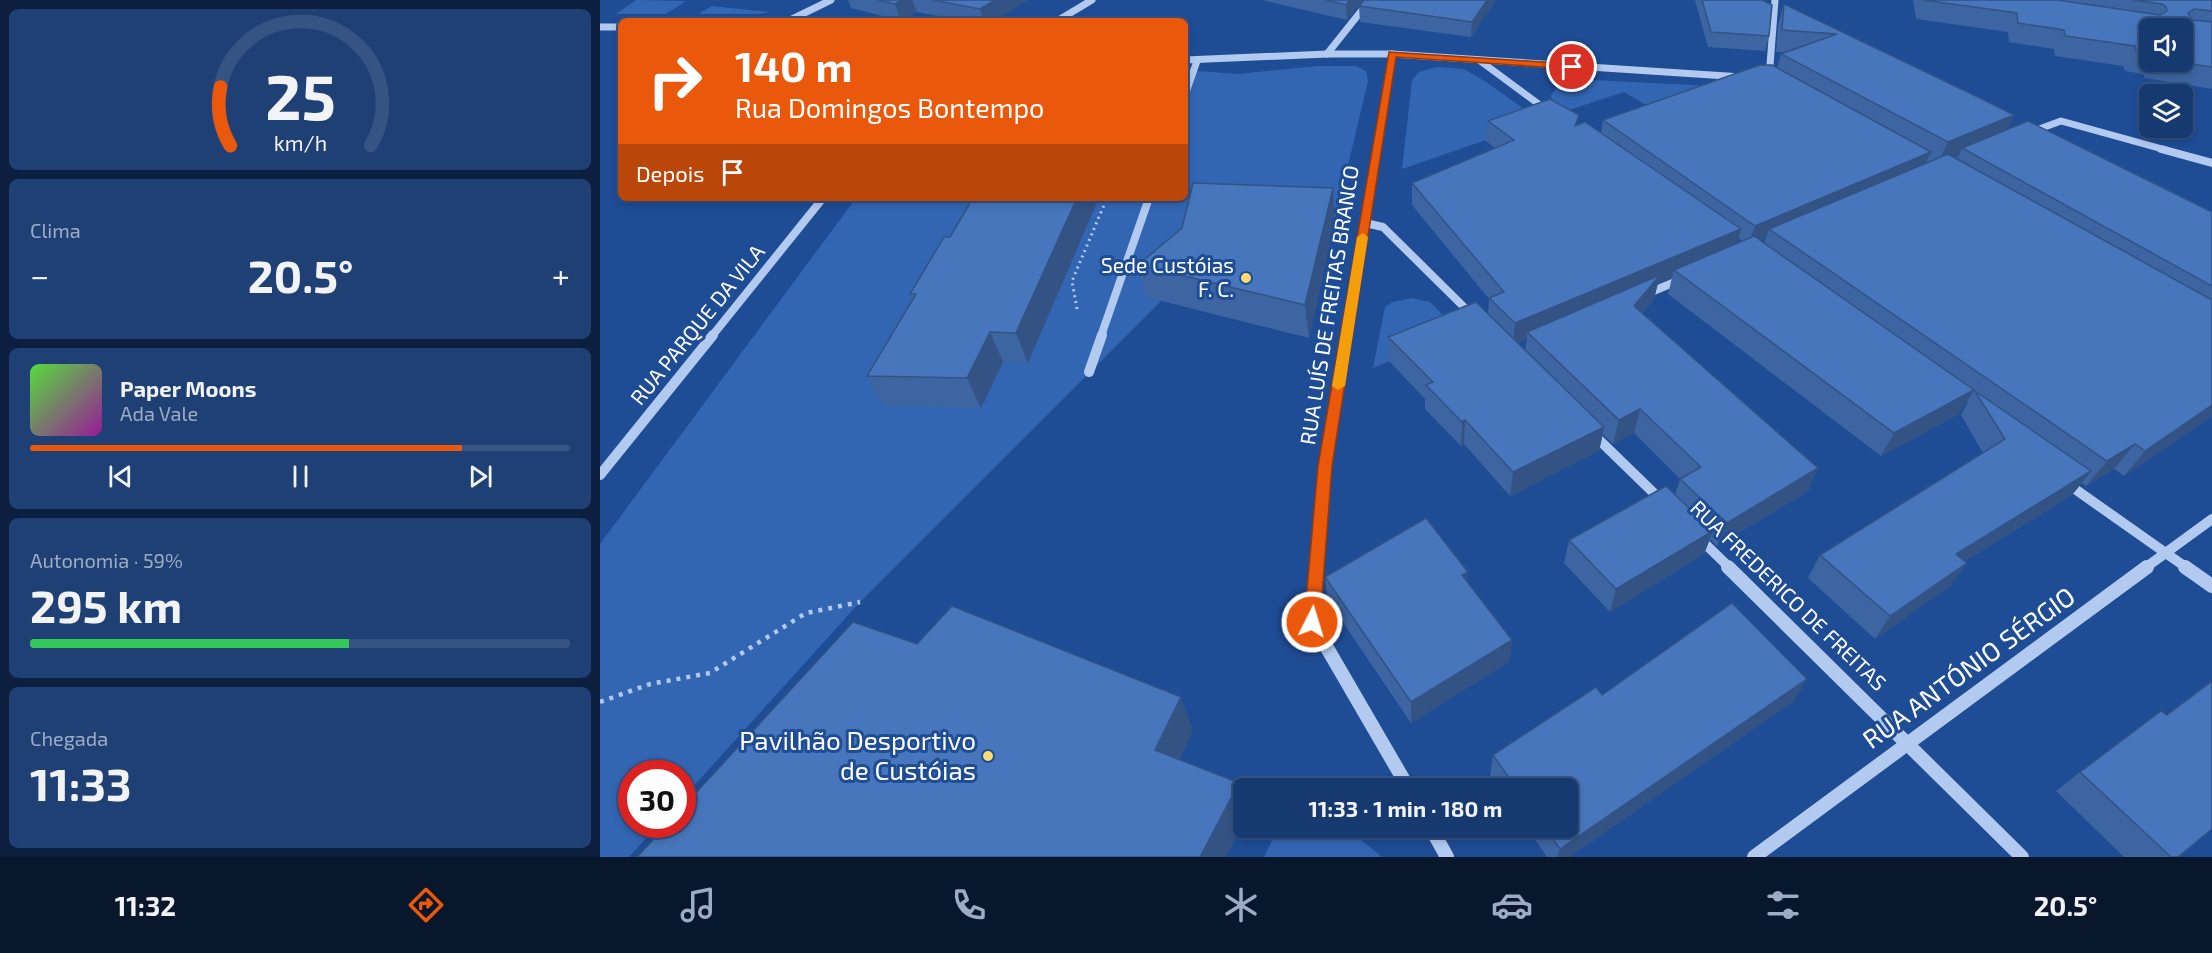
<!DOCTYPE html>
<html lang="pt">
<meta charset="utf-8">
<style>
:root{--surface:#163970;--page:#1f4075;--text:#f1f3f6;--muted:#9eacc3;--line:#355383;--accent:#ea580c}
body{margin:0;font-family:"Exo 2",sans-serif;background:var(--page);color:var(--text);height:100vh;display:flex;flex-direction:column;font-size:22px;white-space:nowrap}
*{box-sizing:border-box;margin:0}
p{font-size:20px;color:var(--muted)}
.icon{flex:none;width:33px;height:33px;fill:none;stroke:currentColor;stroke-width:2;stroke-linecap:round;stroke-linejoin:round}
.map{position:relative;flex:1;overflow:hidden}
.side{display:flex;flex-direction:column;gap:9px;padding:9px;background:#0c1f3e;width:600px}
.side>*{flex:none}
.guide{position:absolute;left:18px;top:18px;width:570px;height:183px;border-radius:9px;box-shadow:0 3px 9px #0003,0 0 0 2px var(--line);background:#ea580c;color:#fff;overflow:hidden}
.buttons{position:absolute;left:1539px;top:18px;display:grid;gap:12px}
.buttons a{display:grid;place-items:center;width:54px;height:54px;border-radius:9px;background:var(--surface);box-shadow:0 3px 9px #0003,0 0 0 2px var(--line);font-size:30px}
.speed{position:absolute;left:18px;top:760px;display:flex;gap:12px;font-size:30px;font-weight:700;text-align:center}
.speed>*{display:grid;place-content:center;width:78px;height:78px;border-radius:50%;background:var(--surface);box-shadow:0 3px 9px #0003,0 0 0 2px var(--line);line-height:1}
.speed .limit{border:9px solid #d22;background:#fff;color:#111}
.pin{position:absolute;display:grid;place-items:center;width:51px;height:51px;color:#fff;margin:-26px;border:3px solid #fff;border-radius:50%;box-shadow:0 2px 6px #0007}
.me{position:absolute;width:66px;margin:-33px;rotate:5deg;stroke-linejoin:round;filter:drop-shadow(0 0 4px #0008)}
.turn{display:flex;align-items:center;gap:21px;height:126px;padding:0 18px;font-size:27px}
.turn .icon{width:78px;height:78px;stroke-width:2.5}
.turn b{display:block;font-size:42px;line-height:51px}
.then{display:flex;align-items:center;height:57px;padding:0 18px;background:#0003;gap:12px;font-size:22px}
.big{font-size:45px;font-weight:700;line-height:1.1}
.side .tile{flex:1;display:flex;flex-direction:column;justify-content:center;gap:9px;min-width:0;padding:0 21px;border-radius:9px;background:var(--page)}
.side .dial{align-items:center;gap:0}
.dial svg{height:156px;overflow:visible;fill:none;stroke:var(--line);stroke-width:7;stroke-linecap:round;text-anchor:middle}
.dial text{fill:var(--text);stroke:none}
.song{display:flex;align-items:center;gap:18px}
.cover{width:72px;height:72px;border-radius:9px;background:linear-gradient(135deg,hsl(110 70% 55%),hsl(300 70% 35%))}
.played{height:6px;border-radius:3px;background:linear-gradient(90deg,var(--accent) 80%,var(--line) 80%)}
.keys{display:flex;justify-content:space-around;direction:ltr}
.heat{display:flex;justify-content:space-between;align-items:center;font-size:33px;direction:ltr}
.charge{height:9px;border-radius:4px;background:linear-gradient(90deg,#34c759 59%,var(--line) 0)}
.trip{position:absolute;left:633px;top:778px;width:345px;height:60px;border-radius:9px;background:var(--surface);box-shadow:0 3px 9px #0003,0 0 0 2px var(--line);font-weight:700;line-height:60px;text-align:center}
.menu{display:flex;height:96px;justify-content:space-around;align-items:center;background:#09172d;color:var(--muted)}
.menu .icon{width:42px;height:42px}
.menu .on{color:var(--accent)}
.menu b{font-size:27px;color:var(--text)}
main{display:flex;flex:1;min-height:0}
.map>svg:first-child{display:block}
.green{fill:#3266b3}
.lines{fill:none;stroke-linecap:round;stroke-linejoin:round}
.path-far1{stroke:#b2caef;stroke-width:3;stroke-dasharray:2 4;stroke-linecap:butt}
.path{stroke:#b2caef;stroke-width:4.5;stroke-dasharray:4 6;stroke-linecap:butt}
.minor-far3{stroke:#b2caef;stroke-width:7}
.minor-far2{stroke:#b2caef;stroke-width:8}
.minor-far1{stroke:#b2caef;stroke-width:10}
.minor{stroke:#b2caef;stroke-width:14}
.wall{fill:#3d65a2;fill-rule:evenodd}
.shaded-wall{fill:#325384}
.building{fill:#4776bc;stroke:#325384;stroke-width:1.5}
.route{fill:#ea580c;stroke:#983908;stroke-width:1.5}
.slow{fill:#f59e0b}
.poi-dot{fill:#fddb71;stroke:#1e4c95;stroke-width:2}
.labels{text-anchor:middle;stroke-width:6;stroke-linejoin:round;paint-order:stroke}
.poi-label{font-size:21px;fill:#fff;stroke:#1e4c95;text-anchor:end}
.street-label{font-size:21px;fill:#fff;stroke:#1e4c95}
.near-street-label{font-size:26px;fill:#fff;stroke:#1e4c95}
.near-poi-label{font-size:26px;fill:#fff;stroke:#1e4c95;text-anchor:end}
</style>
<main>
<section class="side">
<div class="tile dial"><svg viewBox="0 0 100 80">
<path d="M14 69A42 42 0 1 1 86 69"/>
<path d="M14 69A42 42 0 0 1 9 39" stroke="#ea580c"/>
<text x="50" y="56" font-size="32" font-weight="700">25</text>
<text x="50" y="72" font-size="11">km/h</text>
</svg></div>
<div class="tile"><p>Clima</p>
<div class="heat"><a>−</a><b class="big">20.5°</b><a>+</a></div>
</div>
<div class="tile">
<div class="song"><i class="cover"></i><div><b>Paper Moons</b><p>Ada Vale</p></div></div>
<div class="played"></div>
<div class="keys"><svg class="icon" aria-label="previous" viewBox="0 0 24 24"><path d="M18 5L8 12l10 7zM5 5v14"/></svg><svg class="icon" aria-label="pause" viewBox="0 0 24 24"><path d="M8 5v14M16 5v14"/></svg><svg class="icon" aria-label="next" viewBox="0 0 24 24"><path d="M6 5l10 7-10 7zM19 5v14"/></svg></div>
</div>
<div class="tile"><p>Autonomia · 59%</p><b class="big">295 km</b><div class="charge"></div></div>
<div class="tile"><p>Chegada</p><b class="big">11:33</b></div>
</section>
<div class="map">
<svg width="1612" height="857" viewBox="0 0 1612 857">
<rect width="100%" height="100%" fill="#1e4c95"/>
<g class="green">
<polygon points="36,0 86,1 66,14 16,14"/>
<polygon points="112,6 170,12 160,14 98,14"/>
<polygon points="717,66 756,66 766,71 768,81 735,220 599,215 550,295 561,301 260,602 83,798 82,774 32,774 32,825 58,825 29,857 0,857 0,544 256,198 585,198 585,70 638,74"/>
<polygon points="837,67 864,69 886,82 941,121 802,169 812,80 819,72"/>
<polygon points="972,79 1133,87 1051,108 1024,92 963,112 952,104 951,95 960,84"/>
<polygon points="812,298 830,302 859,332 773,368 785,307 793,302"/>
<polygon points="678,828 747,828 782,857 664,857"/>
</g>
<g class="lines">
<polyline class="path-far1" points="477,309 472,281 507,198"/>
<polyline class="path" points="0,702 50,684 110,673 206,613 260,602"/>
<g class="minor-far3">
<polyline points="188,21 231,0"/>
<polyline points="457,21 492,0"/>
<polyline points="0,27 21,27"/>
<polyline points="727,54 770,0"/>
<polyline points="585,60 727,54 792,54 1142,77"/>
<polyline points="879,60 948,111"/>
<polyline points="1169,78 1175,0"/>
<polyline points="585,95 597,61"/>
<polyline points="1431,132 1461,121 1566,150"/>
<polyline points="776,150 792,54"/>
</g>
<g class="minor-far2">
<polyline points="1561,149 1612,163"/>
<polyline points="765,223 783,227 872,315"/>
<polyline points="1044,295 1082,279"/>
<polyline points="112,336 223,198"/>
<polyline points="501,336 549,198"/>
<polyline points="746,336 777,149"/>
</g>
<g class="minor-far1">
<polyline points="489,372 502,335"/>
<polyline points="992,433 1063,502"/>
<polyline points="0,475 113,335"/>
<polyline points="1465,482 1587,568"/>
<polyline points="1097,536 1130,568"/>
<polyline points="716,568 725,466 746,335"/>
<polyline points="1545,568 1612,519"/>
</g>
<g class="minor">
<polyline points="717,567 712,622 809,789"/>
<polyline points="1128,567 1422,857"/>
<polyline points="1585,567 1612,586"/>
<polyline points="831,828 847,857"/>
<polyline points="1154,857 1547,567"/>
</g>
</g>
<g class="wall">
<polygon points="248,0 428,0 393,21 363,21 317,12 301,21 251,8"/>
<polygon points="662,0 763,0 747,20"/>
<polygon points="896,0 871,37 760,22 759,6"/>
<polygon points="1095,0 1162,0 1169,36 1165,51 1108,47"/>
<path d="M1313 0H1612V89L1545 78 1543 74 1525 71 1523 66 1455 56 1454 49 1409 42 1408 32 1316 19ZM1550 28 1582 62H1550Z"/>
<path d="M1184 4 1414 115 1407 130 1612 212V416L1524 476 1514 469 1486 486 1482 483 1472 495 1365 561 1367 563 1350 586 1275 639 1208 578 1220 555 1383 453 1361 415 1368 402 1367 401 1359 414 1281 456 1068 294 1072 278 1058 283 1054 299 1042 314 1218 468 1207 492 1117 546 1110 539 1104 554 1010 612 964 563 969 540 1075 495 1080 479 1034 433 1013 444 1003 434 999 451 910 496 864 444 861 446 825 409V399L789 361 788 337 888 313 889 299 812 205V183L895 148 886 141 888 121 978 125 1001 133 1003 120 1177 68 1181 54 1185 52H1176L1178 25ZM1138 238 1142 241 1137 243ZM1166 238 1164 243 1160 240ZM927 339 925 350 918 343Z"/>
<polygon points="733,188 735,220 709,338 546,297 538,265"/>
<polygon points="373,198 428,363 403,362 381,408 284,406 267,376 313,300 310,294 350,237"/>
<polygon points="725,577 868,583 912,640 909,662 811,723 728,600"/>
<polygon points="1002,695 1194,701 969,857 947,857 927,828 968,828 968,789 900,789 890,775 893,755"/>
<polygon points="1480,772 1578,857 1524,857 1456,791"/>
</g>
<g class="shaded-wall">
<polygon points="303,0 312,0 317,12 301,21 295,4"/>
<polygon points="395,0 428,0 393,21 384,21 380,9"/>
<polygon points="750,0 763,0 747,20 746,5"/>
<polygon points="887,0 896,0 871,37 872,22"/>
<polygon points="1414,115 1403,138 1362,148 1359,156 1337,165 1348,142"/>
<polygon points="1331,152 1322,171 1169,229 1166,238 1148,245 1155,226"/>
<polygon points="733,188 735,220 709,338 705,305"/>
<polygon points="477,198 499,198 428,363 416,333"/>
<polygon points="1141,229 1135,251 1074,270 1072,278 1058,283 1054,299 1028,330 927,332 927,339 913,345 915,323"/>
<polygon points="390,332 403,362 381,408 367,378"/>
<polygon points="1374,390 1359,414 1281,456 1294,433"/>
<polygon points="1612,405 1612,416 1524,476 1545,451"/>
<polygon points="1040,409 1034,433 1013,444 1019,420"/>
<polygon points="865,420 864,444 861,446 862,422"/>
<polygon points="1004,427 999,451 910,496 913,472"/>
<polygon points="1535,444 1514,469 1486,486 1507,461"/>
<polygon points="1218,468 1207,492 1117,546 1127,523"/>
<polygon points="1491,471 1472,495 1339,577 1356,554"/>
<polygon points="1113,531 1104,554 1010,612 1016,589"/>
<polygon points="1367,563 1350,586 1275,639 1290,616"/>
<polygon points="868,572 867,595 862,575"/>
<polygon points="912,640 909,662 811,723 811,702"/>
<polygon points="1207,679 1194,701 969,857 957,857 960,849"/>
<polygon points="581,697 593,731 569,782 555,750"/>
<polygon points="639,783 644,799 644,823 626,857 600,857"/>
</g>
<g class="building">
<polygon points="278,0 303,0 295,4"/>
<polygon points="333,0 395,0 380,9"/>
<polygon points="726,0 750,0 746,5"/>
<polygon points="764,0 887,0 872,22 759,6"/>
<polygon points="1102,0 1162,0 1172,5 1169,36 1111,32"/>
<polygon points="1323,0 1457,0 1560,15 1567,11 1566,7 1562,4 1533,0 1612,0 1612,11 1594,9 1588,13 1592,20 1612,22 1612,67 1578,62 1582,62 1582,28 1550,28 1550,53 1536,51 1535,46 1465,36 1464,30 1418,23 1417,13"/>
<polygon points="1184,4 1384,100 1414,115 1348,142 1181,54 1237,34 1182,30"/>
<polygon points="1160,65 1172,65 1331,152 1155,226 1003,120"/>
<polygon points="950,99 979,115 975,126 985,122 1141,229 915,323 889,298 904,292 812,183 914,140 888,121"/>
<polygon points="1428,121 1612,212 1612,286 1362,148"/>
<polygon points="1348,154 1612,300 1612,405 1545,451 1535,444 1507,461 1169,229"/>
<polygon points="593,183 733,188 705,305 538,265 582,228"/>
<polygon points="373,198 477,198 416,333 390,332 367,378 267,376 316,294 310,294 344,237 350,237"/>
<polygon points="1154,236 1374,390 1294,433 1074,270"/>
<polygon points="1060,275 1034,306 1218,468 1127,523 1080,479 1101,467 1040,409 1019,420 927,332"/>
<polygon points="876,302 1004,427 913,472 865,420 862,422 826,385 833,382 788,337"/>
<polygon points="1375,391 1491,471 1356,554 1367,563 1290,616 1220,555 1405,439"/>
<polygon points="1066,486 1113,531 1016,589 969,540"/>
<polygon points="826,518 868,572 862,575 912,640 811,702 725,577"/>
<polygon points="1132,603 1207,679 960,849 945,828 968,828 968,789 917,789 893,755 996,687 1002,695"/>
<polygon points="352,606 581,697 555,750 639,783 600,857 37,857 67,825 82,825 82,808 253,622 317,644"/>
<polygon points="1612,681 1612,829 1578,857 1571,857 1480,772 1561,711 1567,715"/>
</g>
<polygon class="route" points="789,52 972,64 976,67 972,69 796,57 732,466 720,622 717,627 712,629 706,627 704,622 718,466"/>
<polygon class="slow" points="763,233 768,237 745,386 738,390 732,386 757,237"/>
<g class="poi-dot">
<circle cx="646" cy="278" r="6"/>
<circle cx="388" cy="756" r="6"/>
</g>
<g class="labels">
<g class="poi-label">
<text x="634" y="273">Sede Custóias<tspan x="634" dy="24">F. C.</tspan></text>
</g>
<g class="street-label">
<text transform="translate(730 305) rotate(-81)" y="7">RUA LUÍS DE FREITAS BRANCO</text>
<text transform="translate(98 325) rotate(-51)" y="7">RUA PARQUE DA VILA</text>
<text transform="translate(1188 596) rotate(44)" y="7">RUA FREDERICO DE FREITAS</text>
</g>
<g class="near-street-label">
<text transform="translate(1369 668) rotate(-36)" y="9">RUA ANTÓNIO SÉRGIO</text>
</g>
<g class="near-poi-label">
<text x="376" y="750">Pavilhão Desportivo<tspan x="376" dy="30">de Custóias</tspan></text>
</g>
</g>
</svg>
<div class="buttons">
<a><svg class="icon" aria-label="sound" viewBox="0 0 24 24"><path d="M4 9h4l5-4v14l-5-4H4zM17 9q2 3 0 6"/></svg></a>
<a><svg class="icon" aria-label="layers" viewBox="0 0 24 24"><path d="M12 4l9 5-9 5-9-5zM3 14l9 5 9-5"/></svg></a>
</div>
<div class="speed"><div class="limit">30</div></div>
<div class="pin" style="left:972px;top:67px;background:#d93025"><svg class="icon" aria-label="arrive" viewBox="0 0 24 24"><path d="M6 21V4h12l-3 4 3 4H6"/></svg></div>
<svg class="me" style="left:712px;top:622px" viewBox="-20 -20 40 40"><circle r="17" fill="#ea580c" stroke="#fff" stroke-width="3"/><path d="M0-11L8 9 0 5-8 9z" fill="#fff"/></svg>
<div class="trip">11:33 · 1 min · 180 m</div>
<div class="guide">
<div class="turn"><svg class="icon" aria-label="right" viewBox="0 0 24 24"><path d="M7 20v-9h11M14 6l5 5-5 5"/></svg><div><b>140 m</b>Rua Domingos Bontempo</div></div>
<div class="then">Depois<svg class="icon" aria-label="arrive" viewBox="0 0 24 24"><path d="M6 21V4h12l-3 4 3 4H6"/></svg></div>
</div>
</div>
</main>
<nav class="menu">
<b>11:32</b>
<svg class="icon on" aria-label="directions" viewBox="0 0 24 24"><path d="M12 3l9 9-9 9-9-9zM9 14v-3h6M13 9l2 2-2 2"/></svg>
<svg class="icon" aria-label="music" viewBox="0 0 24 24"><path d="M9 18V5l10-2v13"/><circle cx="6" cy="18" r="3"/><circle cx="16" cy="16" r="3"/></svg>
<svg class="icon" aria-label="phone" viewBox="0 0 24 24"><path d="M5 4h4l2 5-3 2q2 4 5 5l2-3 5 2v4C11 20 4 13 5 4z"/></svg>
<svg class="icon" aria-label="climate" viewBox="0 0 24 24"><path d="M12 3v18M4 7l16 10M4 17L20 7"/></svg>
<svg class="icon" aria-label="car" viewBox="0 0 24 24"><path d="M5 17H2v-5l4-1 3-4h7l3 4 3 1v5h-3M9 17h6M6 11h13"/><circle cx="7" cy="17" r="2"/><circle cx="17" cy="17" r="2"/></svg>
<svg class="icon" aria-label="filters" viewBox="0 0 24 24"><path d="M4 7h16M4 17h16"/><circle cx="9" cy="7" r="2"/><circle cx="15" cy="17" r="2"/></svg>
<b>20.5°</b>
</nav>
